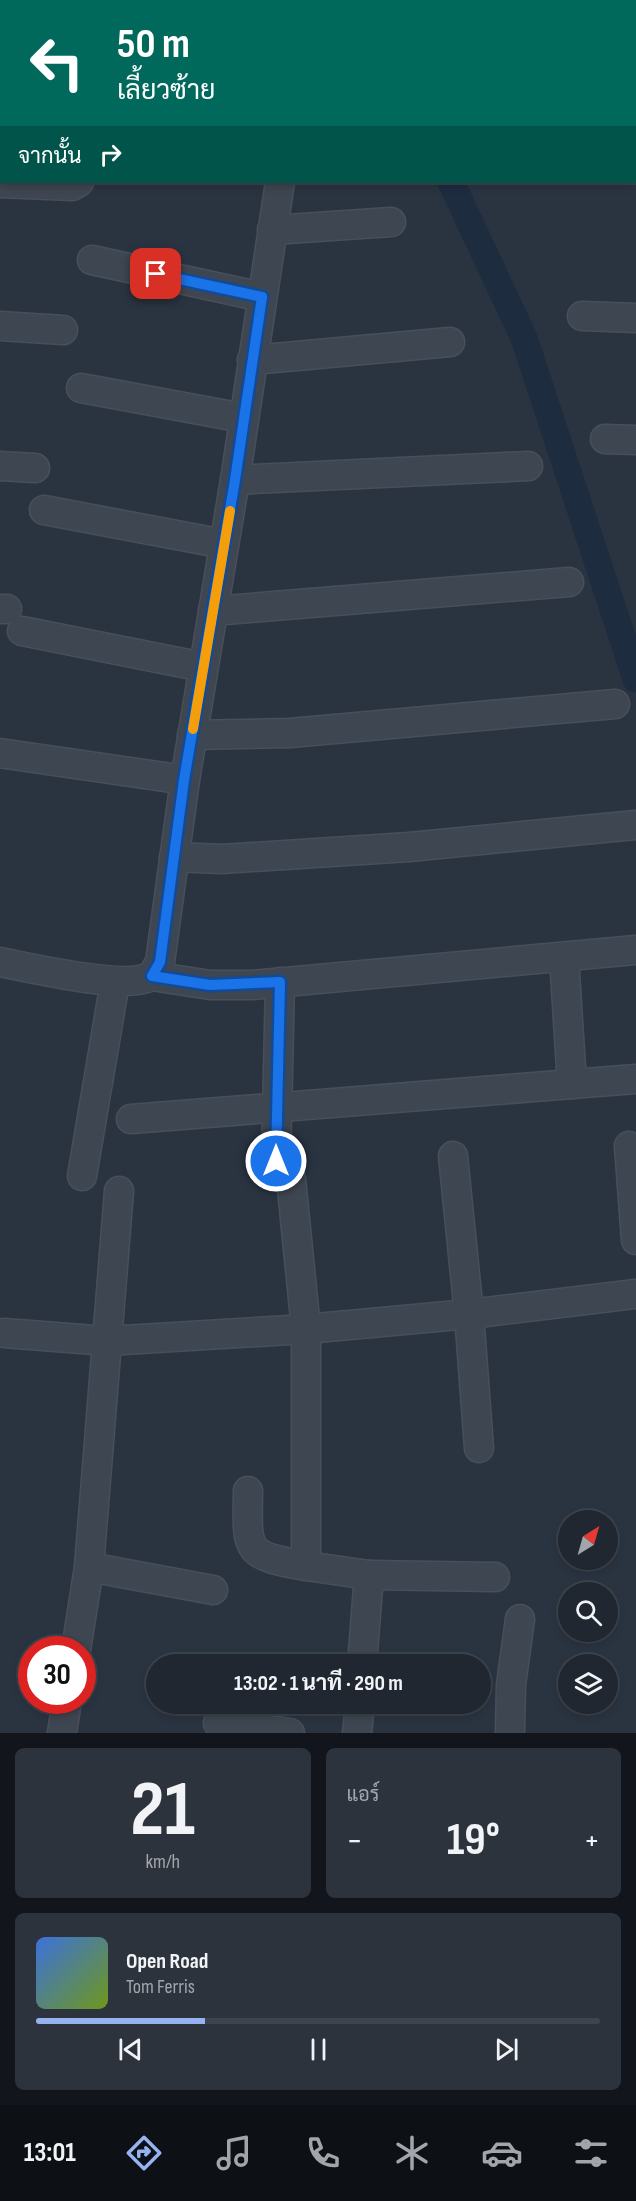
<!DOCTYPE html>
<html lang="th">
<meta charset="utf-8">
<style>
:root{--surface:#202731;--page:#2d333d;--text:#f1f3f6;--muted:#a2a5ab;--line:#3d444d;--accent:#95b2f1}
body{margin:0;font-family:"Sofia Sans Condensed",Sarabun,sans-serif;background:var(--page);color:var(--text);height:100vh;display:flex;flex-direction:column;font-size:22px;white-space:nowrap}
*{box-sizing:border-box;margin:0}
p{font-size:20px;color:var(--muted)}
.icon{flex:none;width:33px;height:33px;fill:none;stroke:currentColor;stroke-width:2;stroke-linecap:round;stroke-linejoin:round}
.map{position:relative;height:1733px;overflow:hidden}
.details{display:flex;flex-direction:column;gap:15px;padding:15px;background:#12151b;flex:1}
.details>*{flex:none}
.top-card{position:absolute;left:0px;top:0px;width:636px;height:183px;box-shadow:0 3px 9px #0003,0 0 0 2px var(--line);background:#00695c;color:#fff;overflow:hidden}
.needle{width:39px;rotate:37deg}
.tools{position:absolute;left:558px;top:1510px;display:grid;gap:12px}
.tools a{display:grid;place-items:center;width:60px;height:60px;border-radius:50%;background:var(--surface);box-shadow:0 3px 9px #0003,0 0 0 2px var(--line);font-size:30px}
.speed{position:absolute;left:18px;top:1636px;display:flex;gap:12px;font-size:30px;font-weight:700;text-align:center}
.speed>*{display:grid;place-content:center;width:78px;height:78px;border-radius:50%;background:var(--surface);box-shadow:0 3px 9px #0003,0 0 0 2px var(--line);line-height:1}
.speed .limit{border:9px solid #d22;background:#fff;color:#111}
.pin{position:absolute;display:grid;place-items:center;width:51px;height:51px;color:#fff;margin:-26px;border-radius:12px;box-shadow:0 3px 9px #0006}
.me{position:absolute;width:66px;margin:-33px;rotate:0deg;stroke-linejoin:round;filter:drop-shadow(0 0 4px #0008)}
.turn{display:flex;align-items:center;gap:21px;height:126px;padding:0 18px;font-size:27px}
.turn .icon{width:78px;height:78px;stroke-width:2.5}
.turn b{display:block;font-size:42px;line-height:51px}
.then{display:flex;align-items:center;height:57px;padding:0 18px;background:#0003;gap:12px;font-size:22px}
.big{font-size:45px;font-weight:700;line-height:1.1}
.details .widget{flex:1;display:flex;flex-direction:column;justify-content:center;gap:9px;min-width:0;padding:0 21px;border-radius:9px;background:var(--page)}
.details .dial{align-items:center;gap:0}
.dial b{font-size:78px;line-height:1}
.song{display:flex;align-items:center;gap:18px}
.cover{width:72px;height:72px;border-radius:9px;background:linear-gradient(135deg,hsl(220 70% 55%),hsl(80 70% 35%))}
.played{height:6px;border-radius:3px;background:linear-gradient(90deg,var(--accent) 30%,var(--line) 30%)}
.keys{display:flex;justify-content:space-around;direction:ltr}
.heat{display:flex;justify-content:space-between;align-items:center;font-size:33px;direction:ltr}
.details .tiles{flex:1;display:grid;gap:15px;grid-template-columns:1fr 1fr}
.widget:last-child{grid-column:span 2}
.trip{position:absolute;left:146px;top:1654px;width:345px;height:60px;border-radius:30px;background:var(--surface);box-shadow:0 3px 9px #0003,0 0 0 2px var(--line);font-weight:700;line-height:60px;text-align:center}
.tab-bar{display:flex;height:96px;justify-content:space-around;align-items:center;background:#0d1014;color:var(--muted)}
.tab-bar .icon{width:42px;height:42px}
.tab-bar .current{color:var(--accent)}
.tab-bar b{font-size:27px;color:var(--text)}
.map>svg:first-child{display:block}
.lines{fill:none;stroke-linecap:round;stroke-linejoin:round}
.canal{stroke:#1d2c3f;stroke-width:27}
.minor-casing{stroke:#484f5b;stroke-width:31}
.minor{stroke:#3e4651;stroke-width:28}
.route-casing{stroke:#114b97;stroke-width:15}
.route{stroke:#1a73e8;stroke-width:10}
.slow{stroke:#f59e0b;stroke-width:10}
</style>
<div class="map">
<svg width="636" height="1733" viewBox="0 0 636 1733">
<rect width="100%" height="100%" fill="#2a3441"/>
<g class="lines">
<g class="canal">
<polyline points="236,0 242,2"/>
<polyline points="451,182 524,338 636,679"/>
</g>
<defs>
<g id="minor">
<polyline points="634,80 636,80"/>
<polyline points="0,183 72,186 79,182"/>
<polyline points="272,230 391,222"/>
<polyline points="92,260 262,297"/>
<polyline points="582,316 636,318"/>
<polyline points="0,326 63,330"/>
<polyline points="252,360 450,342"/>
<polyline points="81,388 243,418"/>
<polyline points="605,439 636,440"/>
<polyline points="0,466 35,468"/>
<polyline points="235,480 528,466"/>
<polyline points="44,510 224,544"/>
<polyline points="0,609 7,609"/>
<polyline points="213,611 569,582"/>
<polyline points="22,631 203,667"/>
<polyline points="192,735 290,733 615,704"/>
<polyline points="0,753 185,780"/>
<polyline points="174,857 222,859 409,847 636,825"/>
<path d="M0 962C31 968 124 990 149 977 154 974 157 967 160 962L185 780 235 480 280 182"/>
<polyline points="152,976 210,985 252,985 636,950"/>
<polyline points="572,1084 636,1079"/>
<polyline points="131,1119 572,1084 564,957"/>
<polyline points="629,1146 636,1240"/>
<polyline points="453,1156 469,1314 479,1448"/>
<polyline points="276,1161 280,982"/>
<polyline points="82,1176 115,982"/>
<polyline points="291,1179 306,1329 306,1566 369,1575 362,1665"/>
<polyline points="4,1333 107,1341 306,1329 469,1314 636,1294"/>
<path d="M248 1491C247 1552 244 1555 306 1566"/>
<polyline points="89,1567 213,1590"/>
<polyline points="369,1575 495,1577"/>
<polyline points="76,1650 89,1567 119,1191"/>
<polyline points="218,1723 290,1733"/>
<polyline points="62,1733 67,1701"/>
<polyline points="357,1733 360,1704"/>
<polyline points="510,1733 511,1685 520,1619"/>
</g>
</defs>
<use href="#minor" class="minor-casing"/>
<use href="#minor" class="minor"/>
</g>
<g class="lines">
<defs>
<polyline id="route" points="156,274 262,297 235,480 184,780 160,962 152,976 210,985 280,982 276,1161"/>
</defs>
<use href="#route" class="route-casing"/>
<use href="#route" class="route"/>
<polyline class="slow" points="193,729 230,511"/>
</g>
</svg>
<div class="tools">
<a><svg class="needle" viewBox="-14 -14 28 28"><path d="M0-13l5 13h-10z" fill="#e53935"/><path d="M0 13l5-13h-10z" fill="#a2a5ab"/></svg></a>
<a><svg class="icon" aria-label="search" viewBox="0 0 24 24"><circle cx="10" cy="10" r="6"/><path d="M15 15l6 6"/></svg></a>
<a><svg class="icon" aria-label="layers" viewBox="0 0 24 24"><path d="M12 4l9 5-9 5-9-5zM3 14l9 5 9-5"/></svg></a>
</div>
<div class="speed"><div class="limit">30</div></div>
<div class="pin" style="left:156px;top:274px;background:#d93025"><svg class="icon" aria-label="arrive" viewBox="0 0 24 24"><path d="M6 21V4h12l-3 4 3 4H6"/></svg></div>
<svg class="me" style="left:276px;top:1161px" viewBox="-20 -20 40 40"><circle r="17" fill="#1a73e8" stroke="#fff" stroke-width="3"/><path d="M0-11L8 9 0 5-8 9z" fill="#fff"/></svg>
<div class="trip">13:02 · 1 นาที · 290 m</div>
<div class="top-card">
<div class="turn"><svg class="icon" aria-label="left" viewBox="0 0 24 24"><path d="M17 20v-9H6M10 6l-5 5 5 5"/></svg><div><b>50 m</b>เลี้ยวซ้าย</div></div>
<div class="then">จากนั้น<svg class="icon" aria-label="right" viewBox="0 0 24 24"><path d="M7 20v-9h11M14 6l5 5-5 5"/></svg></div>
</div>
</div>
<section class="details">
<div class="tiles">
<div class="widget dial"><b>21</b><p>km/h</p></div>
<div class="widget"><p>แอร์</p>
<div class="heat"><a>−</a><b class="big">19°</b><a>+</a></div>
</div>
<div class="widget">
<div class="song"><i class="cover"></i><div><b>Open Road</b><p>Tom Ferris</p></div></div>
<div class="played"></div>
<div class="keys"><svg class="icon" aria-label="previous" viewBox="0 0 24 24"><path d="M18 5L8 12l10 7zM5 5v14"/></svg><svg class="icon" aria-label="pause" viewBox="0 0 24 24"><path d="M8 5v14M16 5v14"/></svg><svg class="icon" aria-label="next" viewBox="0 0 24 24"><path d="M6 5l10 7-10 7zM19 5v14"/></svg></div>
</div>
</div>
</section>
<nav class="tab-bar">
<b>13:01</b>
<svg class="icon current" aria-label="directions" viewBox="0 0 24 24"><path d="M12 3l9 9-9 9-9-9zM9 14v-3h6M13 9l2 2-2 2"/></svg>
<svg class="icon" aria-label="music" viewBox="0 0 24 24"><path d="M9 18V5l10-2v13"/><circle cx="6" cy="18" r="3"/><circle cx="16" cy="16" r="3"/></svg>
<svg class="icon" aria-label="phone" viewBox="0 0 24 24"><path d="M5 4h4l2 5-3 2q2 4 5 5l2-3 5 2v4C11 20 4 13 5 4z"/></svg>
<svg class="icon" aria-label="climate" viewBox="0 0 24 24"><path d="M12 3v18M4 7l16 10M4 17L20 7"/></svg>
<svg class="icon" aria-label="car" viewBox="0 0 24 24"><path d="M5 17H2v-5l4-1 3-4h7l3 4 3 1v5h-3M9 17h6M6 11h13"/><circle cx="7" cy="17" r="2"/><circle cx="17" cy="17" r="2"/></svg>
<svg class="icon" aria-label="filters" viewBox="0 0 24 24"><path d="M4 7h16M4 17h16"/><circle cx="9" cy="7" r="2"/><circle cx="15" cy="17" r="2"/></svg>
</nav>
